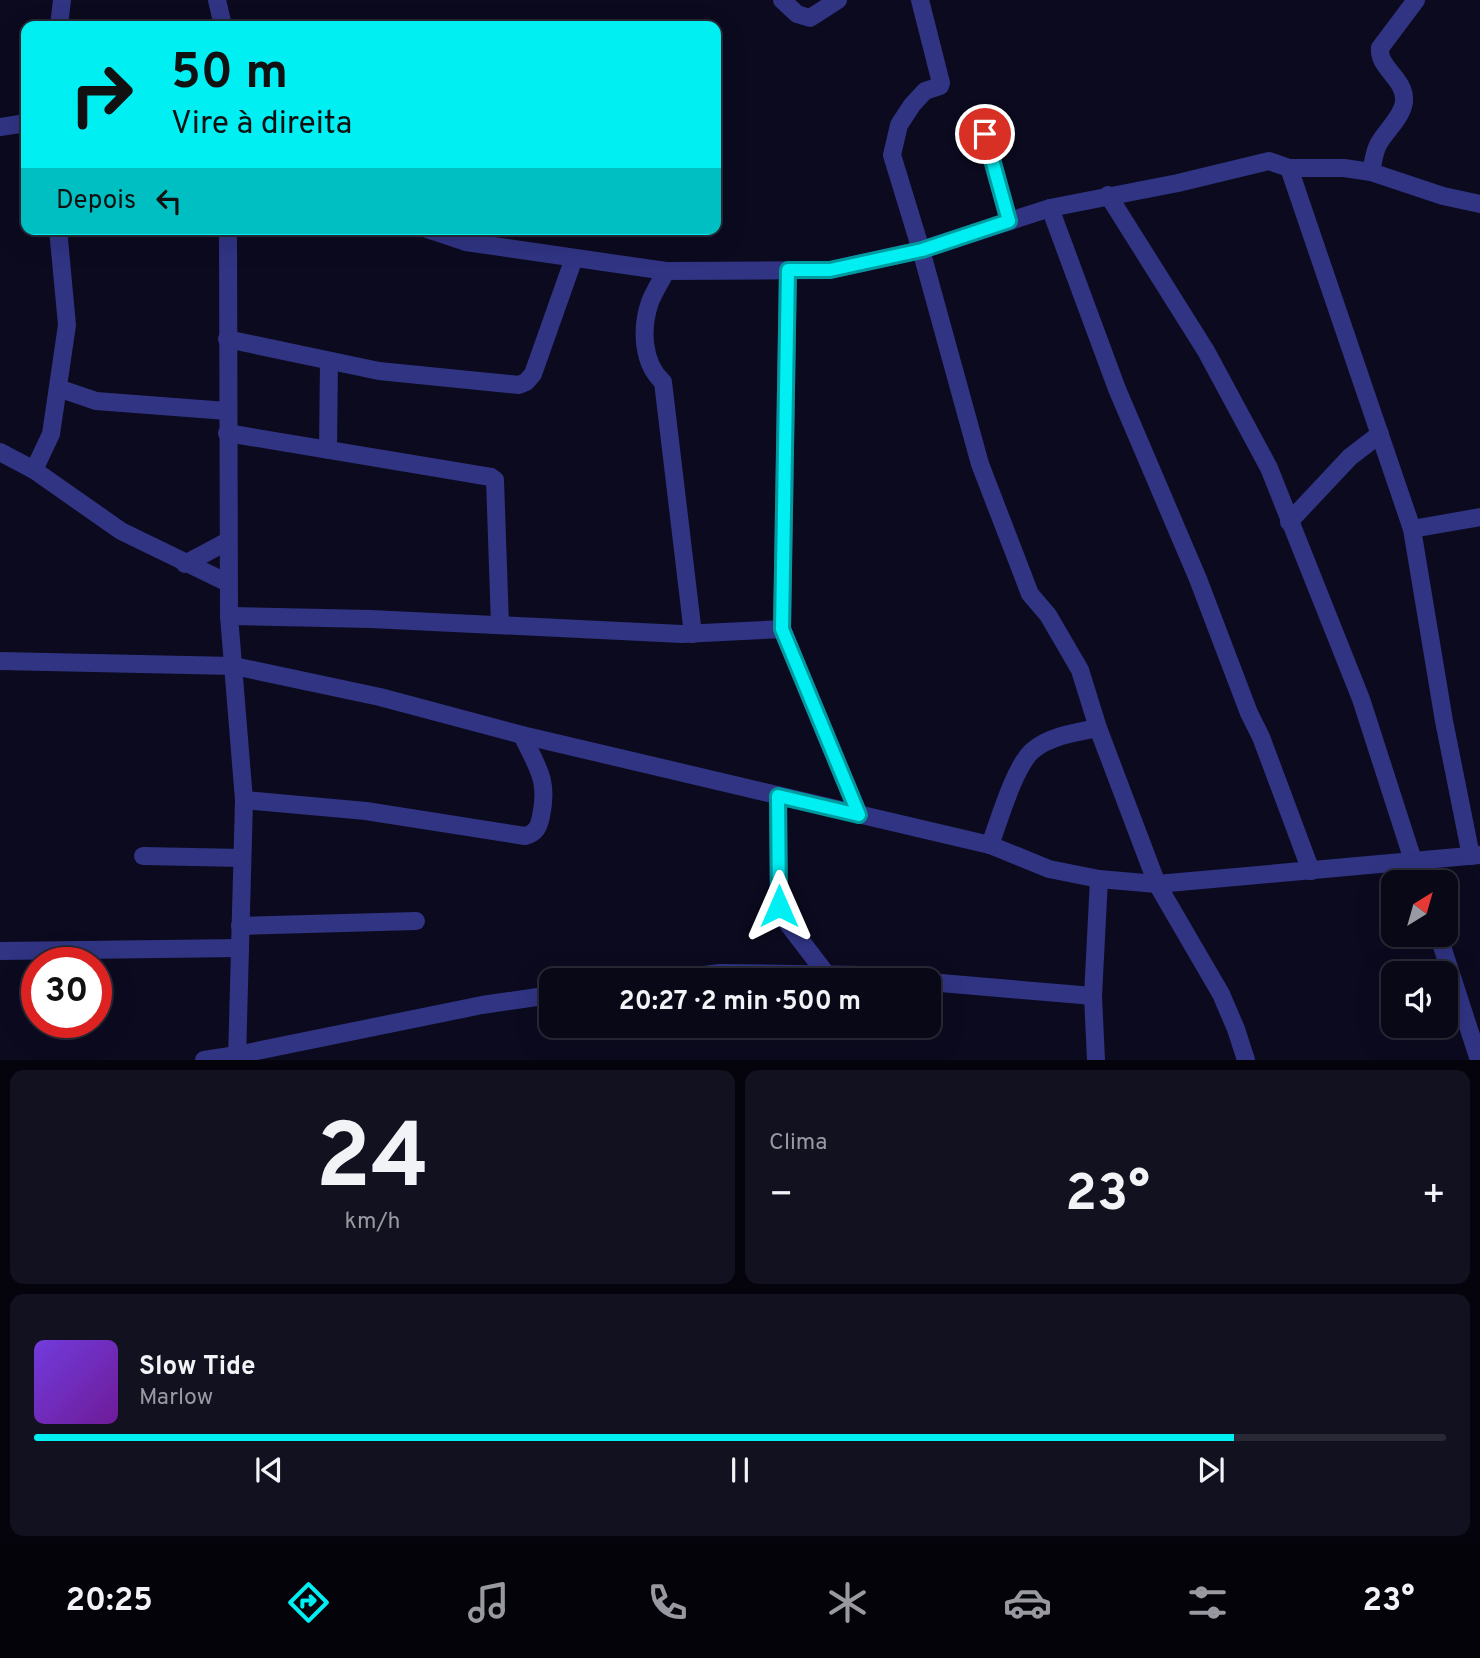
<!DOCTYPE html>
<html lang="pt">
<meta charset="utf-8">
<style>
:root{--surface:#090817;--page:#121120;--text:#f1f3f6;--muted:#999aa1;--line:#292936;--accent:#00eff3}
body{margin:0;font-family:Overpass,sans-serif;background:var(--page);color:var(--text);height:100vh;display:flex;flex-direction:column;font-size:26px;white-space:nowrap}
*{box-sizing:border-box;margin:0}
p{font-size:23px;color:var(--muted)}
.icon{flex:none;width:38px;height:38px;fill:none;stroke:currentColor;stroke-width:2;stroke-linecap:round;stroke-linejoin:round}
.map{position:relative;height:1060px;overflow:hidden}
.side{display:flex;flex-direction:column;gap:10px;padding:10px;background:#05040d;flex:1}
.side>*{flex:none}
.top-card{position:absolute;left:21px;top:21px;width:700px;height:214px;border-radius:14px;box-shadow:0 7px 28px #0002,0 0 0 2px var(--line);background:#00eff3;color:#111;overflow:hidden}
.needle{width:46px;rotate:37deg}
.buttons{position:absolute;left:1381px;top:870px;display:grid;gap:14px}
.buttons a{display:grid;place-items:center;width:77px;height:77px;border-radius:14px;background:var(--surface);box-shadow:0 7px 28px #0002,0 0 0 2px var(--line);font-size:35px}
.speed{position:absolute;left:21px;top:947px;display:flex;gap:14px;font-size:35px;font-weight:700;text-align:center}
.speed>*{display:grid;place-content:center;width:91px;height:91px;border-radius:50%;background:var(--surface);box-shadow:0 7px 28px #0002,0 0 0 2px var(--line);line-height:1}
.speed .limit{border:10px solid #d22;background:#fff;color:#111}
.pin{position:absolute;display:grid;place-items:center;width:60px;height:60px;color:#fff;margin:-30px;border:4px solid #fff;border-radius:50%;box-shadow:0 2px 7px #0007}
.me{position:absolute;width:77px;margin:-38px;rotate:0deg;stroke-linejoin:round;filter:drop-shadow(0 0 5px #0008)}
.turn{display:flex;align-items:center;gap:24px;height:147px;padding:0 35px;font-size:32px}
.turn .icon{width:91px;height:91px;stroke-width:2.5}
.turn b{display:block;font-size:49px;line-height:60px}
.then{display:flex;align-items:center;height:66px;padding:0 35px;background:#0003;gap:14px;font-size:26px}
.big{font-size:52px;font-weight:700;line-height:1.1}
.side .card{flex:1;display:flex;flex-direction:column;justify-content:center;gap:10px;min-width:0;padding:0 24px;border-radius:14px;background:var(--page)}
.side .dial{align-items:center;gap:0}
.dial b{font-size:91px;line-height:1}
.song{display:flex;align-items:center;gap:21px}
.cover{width:84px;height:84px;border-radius:10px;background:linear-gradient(135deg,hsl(260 70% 55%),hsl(280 70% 35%))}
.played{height:7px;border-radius:4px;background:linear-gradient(90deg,var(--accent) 85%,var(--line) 85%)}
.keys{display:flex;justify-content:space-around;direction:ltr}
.heat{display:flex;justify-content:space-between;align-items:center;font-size:38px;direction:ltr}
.side .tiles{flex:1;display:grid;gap:10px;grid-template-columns:1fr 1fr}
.card:last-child{grid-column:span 2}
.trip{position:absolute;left:539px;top:968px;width:402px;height:70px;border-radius:14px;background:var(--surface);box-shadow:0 7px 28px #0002,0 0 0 2px var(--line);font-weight:700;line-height:70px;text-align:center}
.tab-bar{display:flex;height:112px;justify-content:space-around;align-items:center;background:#040309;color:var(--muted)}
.tab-bar .icon{width:49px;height:49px}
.tab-bar .on{color:var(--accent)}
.tab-bar b{font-size:32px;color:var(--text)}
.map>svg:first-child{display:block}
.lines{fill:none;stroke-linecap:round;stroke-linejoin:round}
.minor{stroke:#303483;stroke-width:18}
.route-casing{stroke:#009b9e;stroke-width:18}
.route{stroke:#00eff3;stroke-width:12}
</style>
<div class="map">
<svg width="1480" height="1060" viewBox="0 0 1480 1060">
<rect width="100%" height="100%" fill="#0c0a1f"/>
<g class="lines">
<g class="minor">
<polyline points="217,0 223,26"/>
<polyline points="782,0 797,14 810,18 838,0"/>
<polyline points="920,0 941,83 940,86 925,91 912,105 899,125 892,155 921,250 980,464 1030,594 1048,615 1080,670 1098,728 1157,884 1221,994 1236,1029 1246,1060"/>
<polyline points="59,26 62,0"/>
<polyline points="0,127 26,123"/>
<polyline points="985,134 1009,221"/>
<polyline points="1289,168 1412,529 1444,721 1471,856"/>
<path d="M1371 172C1373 163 1374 153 1378 145 1385 131 1402 118 1404 102 1406 78 1378 69 1380 48L1416 0"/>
<polyline points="1108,195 1206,351 1269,468 1361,699 1420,882"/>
<polyline points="1050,208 1117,389 1198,579 1249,713 1261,737 1311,871"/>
<polyline points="228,229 229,616 244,800 237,1060"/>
<polyline points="427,229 466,242 666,271 830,270 921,250 1050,208 1178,183 1269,161 1289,168 1344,168 1371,172 1443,196 1480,204"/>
<path d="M666 271C661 281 654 292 650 302 641 328 642 363 663 382L693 634"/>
<polyline points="227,339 379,371 519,385 526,382 533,374 574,258"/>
<polyline points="58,388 96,401 227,411"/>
<polyline points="227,433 491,477 495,480 500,625"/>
<polyline points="328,450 329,361"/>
<polyline points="0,452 34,470 121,531 228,583"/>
<polyline points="34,470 51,434 67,325 58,229"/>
<polyline points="1289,522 1350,457 1380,434"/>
<polyline points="1412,529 1480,517"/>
<polyline points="185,564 228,541"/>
<polyline points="229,616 371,619 682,634 782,629 859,815"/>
<polyline points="782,629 788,270"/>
<polyline points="0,661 234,666 380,697 522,735 990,845 1049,869 1099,879 1157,884 1480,855"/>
<polyline points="778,796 779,906 782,916 827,975"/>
<path d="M244 800 366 811 525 836C536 833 539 827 541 816 549 780 537 767 522 735"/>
<path d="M990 845C999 821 1014 768 1032 751 1049 736 1076 732 1098 728"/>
<polyline points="143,856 242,858"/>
<polyline points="240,926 416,921"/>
<polyline points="1438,934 1479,1060"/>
<polyline points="0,951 240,948"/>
<polyline points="665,980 720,973 861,975 912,980"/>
<polyline points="929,982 1093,996"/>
<polyline points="204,1060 237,1055 482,1005 551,995"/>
<polyline points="1096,1060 1093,996 1099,879"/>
</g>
</g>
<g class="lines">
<defs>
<polyline id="route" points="779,906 778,796 859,815 782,629 788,270 830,270 922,250 1009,221 985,134"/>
</defs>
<use href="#route" class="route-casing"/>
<use href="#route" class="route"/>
</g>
</svg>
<div class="buttons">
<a><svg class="needle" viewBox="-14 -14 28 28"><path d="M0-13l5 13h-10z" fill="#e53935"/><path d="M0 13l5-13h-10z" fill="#999aa1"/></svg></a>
<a><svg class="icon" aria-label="sound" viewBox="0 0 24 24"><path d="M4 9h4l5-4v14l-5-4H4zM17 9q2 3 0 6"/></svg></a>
</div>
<div class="speed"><div class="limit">30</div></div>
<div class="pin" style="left:985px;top:134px;background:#d93025"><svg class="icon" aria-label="arrive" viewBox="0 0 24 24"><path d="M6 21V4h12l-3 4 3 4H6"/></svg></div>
<svg class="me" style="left:779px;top:906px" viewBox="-20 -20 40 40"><path d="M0-17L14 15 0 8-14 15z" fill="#00eff3" stroke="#fff" stroke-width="4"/></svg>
<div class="trip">20:27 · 2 min · 500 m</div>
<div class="top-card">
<div class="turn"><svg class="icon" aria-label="right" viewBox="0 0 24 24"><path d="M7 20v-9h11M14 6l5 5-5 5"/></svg><div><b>50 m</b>Vire à direita</div></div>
<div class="then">Depois<svg class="icon" aria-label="left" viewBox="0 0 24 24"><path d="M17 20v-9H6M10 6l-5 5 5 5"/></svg></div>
</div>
</div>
<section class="side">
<div class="tiles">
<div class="card dial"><b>24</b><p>km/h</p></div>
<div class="card"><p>Clima</p>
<div class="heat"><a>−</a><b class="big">23°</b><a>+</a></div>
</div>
<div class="card">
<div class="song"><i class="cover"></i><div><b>Slow Tide</b><p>Marlow</p></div></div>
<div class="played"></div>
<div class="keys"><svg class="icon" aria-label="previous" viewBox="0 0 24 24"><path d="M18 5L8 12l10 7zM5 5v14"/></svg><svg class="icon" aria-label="pause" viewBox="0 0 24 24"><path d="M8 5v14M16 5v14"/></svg><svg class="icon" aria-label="next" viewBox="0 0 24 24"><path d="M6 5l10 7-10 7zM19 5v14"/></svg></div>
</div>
</div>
</section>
<nav class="tab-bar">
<b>20:25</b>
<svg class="icon on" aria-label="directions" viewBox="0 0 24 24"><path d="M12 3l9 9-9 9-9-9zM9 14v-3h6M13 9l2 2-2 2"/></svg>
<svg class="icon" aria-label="music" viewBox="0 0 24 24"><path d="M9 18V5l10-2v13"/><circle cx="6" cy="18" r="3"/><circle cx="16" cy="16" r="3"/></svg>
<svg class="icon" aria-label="phone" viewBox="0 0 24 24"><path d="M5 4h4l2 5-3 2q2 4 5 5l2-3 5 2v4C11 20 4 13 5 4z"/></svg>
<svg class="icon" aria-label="climate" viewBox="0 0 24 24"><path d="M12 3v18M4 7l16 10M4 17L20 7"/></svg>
<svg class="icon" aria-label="car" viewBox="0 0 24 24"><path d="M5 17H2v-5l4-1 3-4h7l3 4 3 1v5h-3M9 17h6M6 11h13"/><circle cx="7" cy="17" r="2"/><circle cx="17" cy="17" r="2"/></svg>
<svg class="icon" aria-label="filters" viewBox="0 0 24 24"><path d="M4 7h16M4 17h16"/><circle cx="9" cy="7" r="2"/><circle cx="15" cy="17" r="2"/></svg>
<b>23°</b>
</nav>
